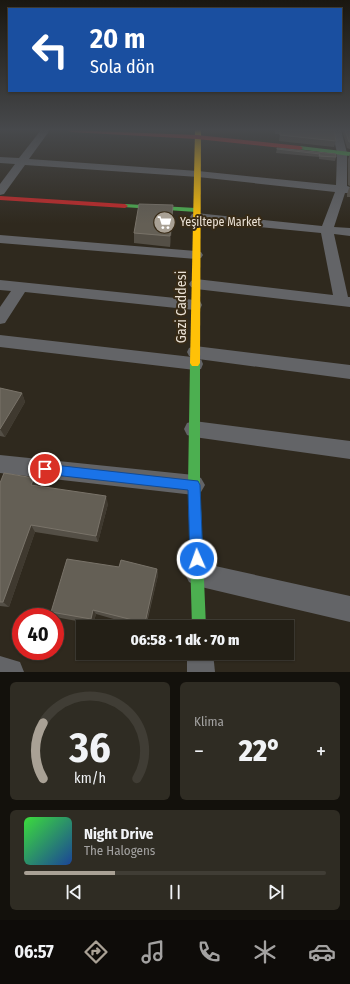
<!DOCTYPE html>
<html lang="tr">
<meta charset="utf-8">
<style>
:root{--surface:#231f16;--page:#2f2c23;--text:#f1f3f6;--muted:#a3a2a1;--line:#403d35;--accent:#a9a195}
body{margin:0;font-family:"Fira Sans Condensed",sans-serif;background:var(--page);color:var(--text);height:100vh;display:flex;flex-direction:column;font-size:15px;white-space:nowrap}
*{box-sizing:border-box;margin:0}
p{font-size:13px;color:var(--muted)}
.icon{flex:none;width:22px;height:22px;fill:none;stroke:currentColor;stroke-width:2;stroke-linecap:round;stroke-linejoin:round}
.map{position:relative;height:672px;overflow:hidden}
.details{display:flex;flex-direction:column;gap:10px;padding:10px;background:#13110c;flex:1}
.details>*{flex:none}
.hud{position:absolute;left:8px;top:8px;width:334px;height:84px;border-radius:0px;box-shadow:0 1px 3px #0004,0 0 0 1px var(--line);background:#1a4fa0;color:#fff;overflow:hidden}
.speed{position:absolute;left:12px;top:608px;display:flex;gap:8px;font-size:20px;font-weight:700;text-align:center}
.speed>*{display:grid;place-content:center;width:52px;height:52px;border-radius:50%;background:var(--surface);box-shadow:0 1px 3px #0004,0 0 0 1px var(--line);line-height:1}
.speed .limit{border:6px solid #d22;background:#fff;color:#111}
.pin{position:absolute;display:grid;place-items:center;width:34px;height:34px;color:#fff;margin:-17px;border:2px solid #fff;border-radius:50%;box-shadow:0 1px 4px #0007}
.me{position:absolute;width:44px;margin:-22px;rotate:358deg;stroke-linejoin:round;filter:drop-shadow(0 0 3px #0008)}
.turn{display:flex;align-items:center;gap:14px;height:84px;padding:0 16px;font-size:18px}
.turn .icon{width:52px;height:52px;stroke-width:2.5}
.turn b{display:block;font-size:28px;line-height:34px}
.big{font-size:30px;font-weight:800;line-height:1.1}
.details .widget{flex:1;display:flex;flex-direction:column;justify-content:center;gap:6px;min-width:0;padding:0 14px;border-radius:6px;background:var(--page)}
.details .dial{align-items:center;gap:0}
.dial svg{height:104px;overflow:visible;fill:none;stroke:var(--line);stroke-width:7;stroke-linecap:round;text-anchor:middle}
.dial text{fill:var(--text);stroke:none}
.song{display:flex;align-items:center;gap:12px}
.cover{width:48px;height:48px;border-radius:6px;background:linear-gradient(135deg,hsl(120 70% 55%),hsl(220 70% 35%))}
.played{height:4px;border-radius:2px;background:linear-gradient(90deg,var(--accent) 30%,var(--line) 30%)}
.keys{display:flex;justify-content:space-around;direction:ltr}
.heat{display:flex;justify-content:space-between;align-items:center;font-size:22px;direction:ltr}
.details .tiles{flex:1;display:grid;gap:10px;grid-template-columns:1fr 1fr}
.widget:last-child{grid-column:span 2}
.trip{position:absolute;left:76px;top:620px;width:218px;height:40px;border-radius:0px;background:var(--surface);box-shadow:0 1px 3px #0004,0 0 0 1px var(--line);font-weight:800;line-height:40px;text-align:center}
.menu{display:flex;height:64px;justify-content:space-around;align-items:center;background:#0e0c09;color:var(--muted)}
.menu .icon{width:28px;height:28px}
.menu .active{color:var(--accent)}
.menu b{font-size:18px;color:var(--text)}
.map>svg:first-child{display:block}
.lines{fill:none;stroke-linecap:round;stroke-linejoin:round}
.street{fill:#636467;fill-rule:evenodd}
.fast{fill:#4caf50;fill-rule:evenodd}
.slow{fill:#ffc107;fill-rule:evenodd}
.jam{fill:#c62828;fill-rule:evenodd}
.wall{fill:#544f46}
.shaded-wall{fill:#3f392f}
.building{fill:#645f55;stroke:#797369}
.route{fill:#1a73e8;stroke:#114b97}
.labels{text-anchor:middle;stroke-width:4;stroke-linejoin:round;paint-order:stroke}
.far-poi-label{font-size:12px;fill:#eae1d5;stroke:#372a16;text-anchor:start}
.street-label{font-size:14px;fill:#eae1d5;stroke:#372a16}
</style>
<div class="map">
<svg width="350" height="672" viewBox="0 0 350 672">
<rect width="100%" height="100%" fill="#2f291e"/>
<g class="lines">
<g class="street">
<polygon points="41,130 50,130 29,159 198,171 336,185 337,153 332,130 341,130 347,153 347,186 350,187 350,193 345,193 334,227 350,228 350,236 334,234 348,297 350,297 350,307 196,289 191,287 189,284 191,281 196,279 333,295 321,233 196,221 192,220 190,217 192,214 196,213 322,226 335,192 198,177 25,165 4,194 0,195 0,184 15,164 0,163 0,157 19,158"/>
<polygon points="0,235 196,251 201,252 203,255 201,258 196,259 0,243"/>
<polygon points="0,280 195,300 200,301 202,305 200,309 195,310 25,292 5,323 0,324 0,307 11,291 0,290"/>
<polygon points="0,335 192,357 189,356 187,352 189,348 195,346 350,365 350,379 198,359 201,359 203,364 201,369 195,370 0,347"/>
<polygon points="194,421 350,441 350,459 194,437 187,435 184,429 187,423"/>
<polygon points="0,455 194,475 201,478 205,485 201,492 194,495 0,473"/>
<polygon points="197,562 350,596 350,622 197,586 189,582 185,574 189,566"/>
<polygon points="187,653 213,653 215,672 187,672"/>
<polygon points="0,656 20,662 24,672 0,672"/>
</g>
<g class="fast">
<polygon points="300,146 350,152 350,156 298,149 297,148"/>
<polygon points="125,204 196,208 199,210 196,212 123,207 123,205"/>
<polygon points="195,359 198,360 200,363 200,485 206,627 192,627 188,485 190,363 192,360"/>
</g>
<polygon class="slow" points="195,130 201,130 200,363 198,366 192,366 190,363"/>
<g class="jam">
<polygon points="69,130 197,135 300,146 303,148 300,150 197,139 71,132"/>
<polygon points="0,196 125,204 128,206 125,208 0,200"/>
</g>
</g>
<g class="wall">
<polygon points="275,130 334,130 336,141 334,147 279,141 280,134 275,134"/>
<polygon points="342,130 350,130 350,149 347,148"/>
<polygon points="277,148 336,154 336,157 335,161 319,159 319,157 276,153"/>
<polygon points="350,154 350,186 348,185 348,159"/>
<polygon points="350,187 350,197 347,197 347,194 349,188"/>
<polygon points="173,216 170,247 134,243 134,233"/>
<polygon points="0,388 22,393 25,402 5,437 0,436"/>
<polygon points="34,478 37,485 37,486 108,504 98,542 35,532 9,607 0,606 0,483"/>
<polygon points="119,567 157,569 158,575 146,627 142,627 96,614 93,624 55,617 51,612"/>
</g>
<g class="shaded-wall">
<polygon points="173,205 173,216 170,247 170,236"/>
<polygon points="22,393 25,402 5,437 0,429"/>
<polygon points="34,478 37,485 34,493 31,485"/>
<polygon points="106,496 108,504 98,542 96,536"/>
<polygon points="31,525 35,532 9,607 3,602"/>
<polygon points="157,569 158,575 145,627 145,623"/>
<polygon points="93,610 96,614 93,624 91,619"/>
</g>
<g class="building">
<polygon points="280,130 334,130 336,141 280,135"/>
<polygon points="345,130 350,130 350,142 349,142"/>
<polygon points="277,148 336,154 336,157 319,156 320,154 277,149"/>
<polygon points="139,204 173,205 170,236 134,233"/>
<polygon points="0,388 22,393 0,429"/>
<polygon points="4,473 34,478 31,485 106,496 96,536 31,525 3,602 0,602 0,483"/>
<polygon points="67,559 119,567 121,560 157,569 145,623 93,610 91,619 51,612"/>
</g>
<linearGradient id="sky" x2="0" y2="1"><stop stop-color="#1a1710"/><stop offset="0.58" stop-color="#47494c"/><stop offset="1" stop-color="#47494c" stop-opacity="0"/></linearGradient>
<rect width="350" height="224" fill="url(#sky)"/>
<polygon class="route" points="45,464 198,481 200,485 203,559 201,564 197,566 192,564 190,559 188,490 45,474 41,473 39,469 41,465"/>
<defs>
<symbol id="supermarket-disc" viewBox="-11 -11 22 22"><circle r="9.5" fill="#a9a195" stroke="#372a16"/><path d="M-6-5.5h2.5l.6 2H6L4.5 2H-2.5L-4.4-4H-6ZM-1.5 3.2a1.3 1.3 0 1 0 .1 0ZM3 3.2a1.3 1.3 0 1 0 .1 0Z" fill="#fff"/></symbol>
</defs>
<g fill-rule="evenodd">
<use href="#supermarket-disc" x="152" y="210" width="25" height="25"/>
</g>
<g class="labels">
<g class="far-poi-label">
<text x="180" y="226">Yeşiltepe Market</text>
</g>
<g class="street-label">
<text transform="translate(181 307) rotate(-90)" y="5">Gazi Caddesi</text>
</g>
</g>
</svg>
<div class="speed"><div class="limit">40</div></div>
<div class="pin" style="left:45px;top:469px;background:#d93025"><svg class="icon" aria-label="arrive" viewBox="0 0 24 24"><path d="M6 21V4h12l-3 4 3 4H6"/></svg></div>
<svg class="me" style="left:197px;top:559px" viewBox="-20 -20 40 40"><circle r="17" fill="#1a73e8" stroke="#fff" stroke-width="3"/><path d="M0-11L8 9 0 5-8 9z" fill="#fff"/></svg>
<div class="trip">06:58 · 1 dk · 70 m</div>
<div class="hud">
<div class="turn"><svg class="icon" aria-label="left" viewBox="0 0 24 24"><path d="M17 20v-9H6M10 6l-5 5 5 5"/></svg><div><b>20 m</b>Sola dön</div></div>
</div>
</div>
<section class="details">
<div class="tiles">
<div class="widget dial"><svg viewBox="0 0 100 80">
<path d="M14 69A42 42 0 1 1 86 69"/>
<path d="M14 69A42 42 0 0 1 14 26" stroke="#a9a195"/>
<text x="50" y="56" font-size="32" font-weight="700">36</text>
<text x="50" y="72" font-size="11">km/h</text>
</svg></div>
<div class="widget"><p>Klima</p>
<div class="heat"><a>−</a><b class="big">22°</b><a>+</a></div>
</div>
<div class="widget">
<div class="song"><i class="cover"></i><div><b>Night Drive</b><p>The Halogens</p></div></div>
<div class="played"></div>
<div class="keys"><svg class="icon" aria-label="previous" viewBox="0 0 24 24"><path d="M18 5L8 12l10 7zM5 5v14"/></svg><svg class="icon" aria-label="pause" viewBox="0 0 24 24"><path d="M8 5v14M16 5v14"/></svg><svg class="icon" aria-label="next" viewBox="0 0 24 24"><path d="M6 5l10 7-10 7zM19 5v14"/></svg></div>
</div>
</div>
</section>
<nav class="menu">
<b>06:57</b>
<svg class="icon active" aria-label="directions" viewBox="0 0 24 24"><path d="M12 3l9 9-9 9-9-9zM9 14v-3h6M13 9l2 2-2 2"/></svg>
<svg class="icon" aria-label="music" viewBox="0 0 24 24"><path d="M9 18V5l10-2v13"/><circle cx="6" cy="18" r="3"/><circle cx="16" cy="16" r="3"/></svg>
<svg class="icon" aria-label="phone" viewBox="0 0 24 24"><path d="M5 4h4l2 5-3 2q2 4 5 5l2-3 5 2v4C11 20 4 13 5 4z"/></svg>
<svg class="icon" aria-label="climate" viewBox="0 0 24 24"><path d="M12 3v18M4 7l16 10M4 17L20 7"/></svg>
<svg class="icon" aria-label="car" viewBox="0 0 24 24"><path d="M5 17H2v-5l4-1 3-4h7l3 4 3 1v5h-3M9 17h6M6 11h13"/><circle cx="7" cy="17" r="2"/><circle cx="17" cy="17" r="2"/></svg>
</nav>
